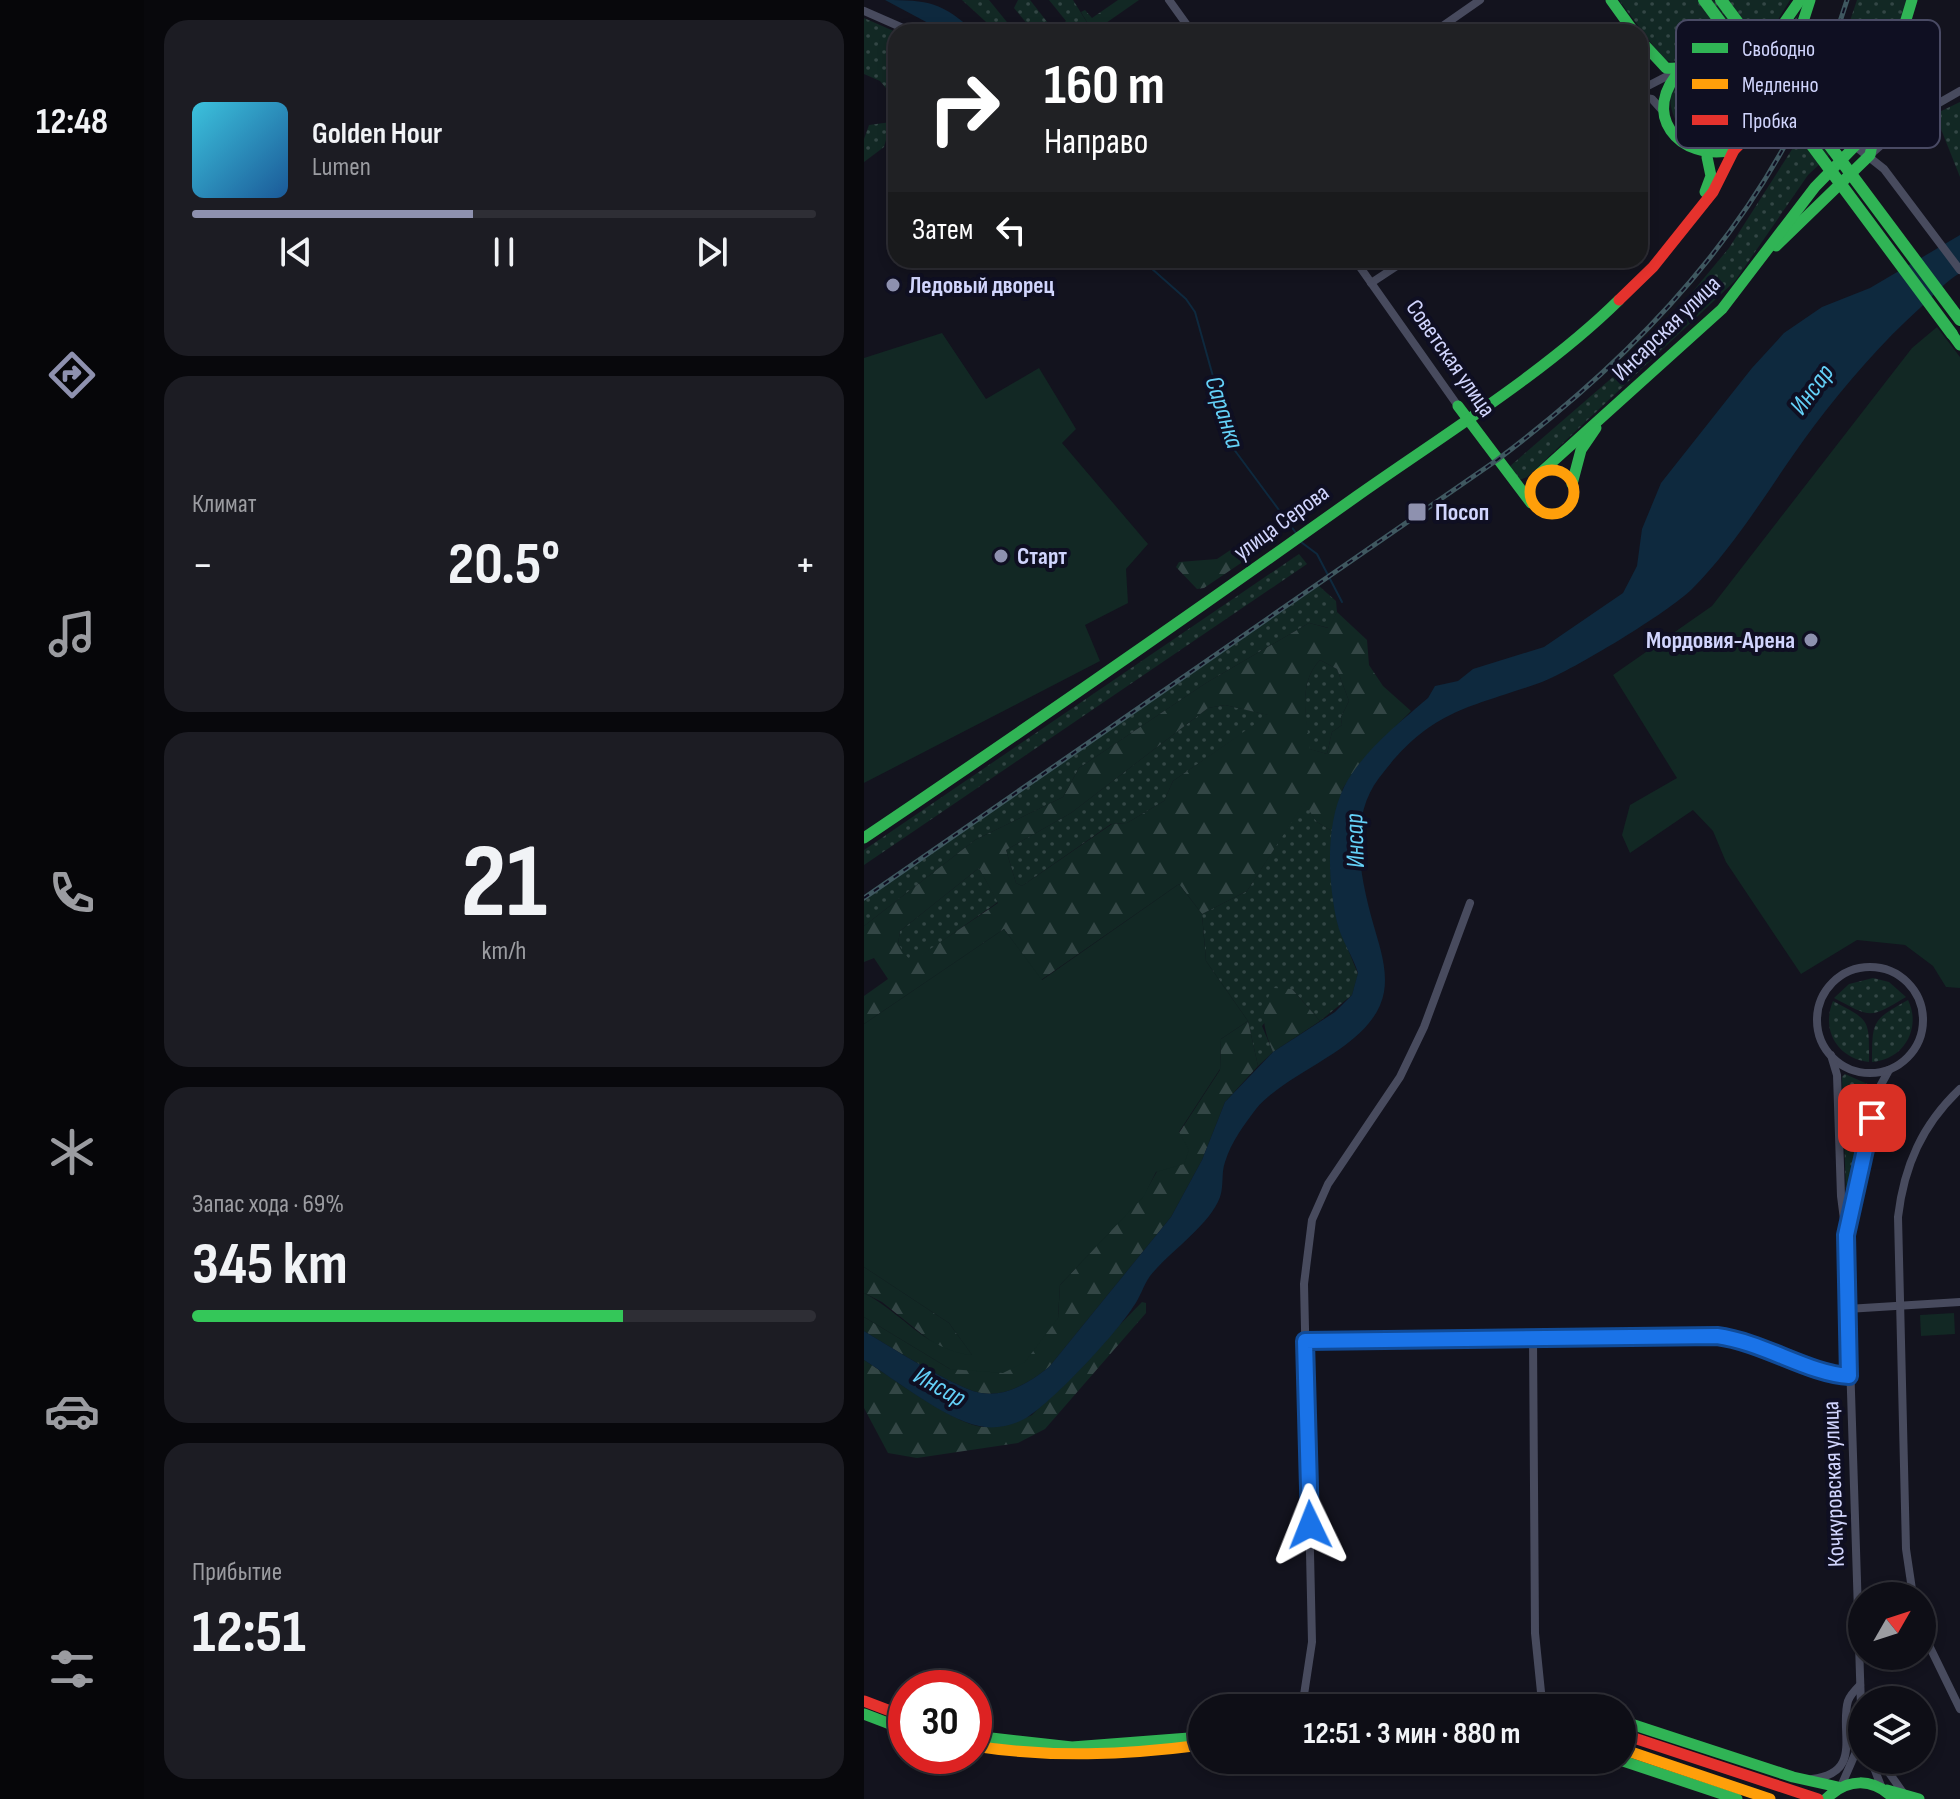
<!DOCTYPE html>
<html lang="ru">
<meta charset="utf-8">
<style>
:root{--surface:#0e0e16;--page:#1c1c23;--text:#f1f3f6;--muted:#9b9ca1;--line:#2e2e35;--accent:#8e91af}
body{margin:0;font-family:"Sofia Sans Condensed",sans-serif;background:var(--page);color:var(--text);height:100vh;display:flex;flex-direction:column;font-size:30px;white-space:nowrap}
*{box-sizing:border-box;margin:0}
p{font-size:26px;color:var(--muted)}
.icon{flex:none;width:44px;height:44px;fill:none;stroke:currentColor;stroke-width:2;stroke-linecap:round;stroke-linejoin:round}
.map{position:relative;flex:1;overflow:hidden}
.panel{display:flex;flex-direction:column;gap:20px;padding:20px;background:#08080c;width:720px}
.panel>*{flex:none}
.top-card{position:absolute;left:24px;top:24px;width:760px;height:244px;border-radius:24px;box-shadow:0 4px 12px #0003,0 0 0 2px var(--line);background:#202124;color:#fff;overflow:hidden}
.needle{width:52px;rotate:51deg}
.tools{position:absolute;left:984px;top:1582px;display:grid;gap:16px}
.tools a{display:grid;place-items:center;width:88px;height:88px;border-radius:50%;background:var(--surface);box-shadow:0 4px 12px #0003,0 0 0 2px var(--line);font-size:40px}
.speed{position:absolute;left:24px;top:1670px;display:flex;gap:16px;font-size:40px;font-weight:700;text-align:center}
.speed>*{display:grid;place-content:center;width:104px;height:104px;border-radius:50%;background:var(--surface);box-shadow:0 4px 12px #0003,0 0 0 2px var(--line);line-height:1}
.speed .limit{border:12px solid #d22;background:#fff;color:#111}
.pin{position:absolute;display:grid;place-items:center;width:68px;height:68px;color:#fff;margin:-34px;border-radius:16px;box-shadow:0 4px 12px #0006}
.me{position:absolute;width:88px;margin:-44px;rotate:358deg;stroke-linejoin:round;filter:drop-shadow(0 0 6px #0008)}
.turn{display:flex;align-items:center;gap:28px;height:168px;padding:0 24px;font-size:36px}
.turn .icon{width:104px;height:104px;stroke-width:2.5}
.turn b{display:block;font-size:56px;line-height:68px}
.then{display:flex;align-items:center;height:76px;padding:0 24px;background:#0003;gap:16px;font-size:30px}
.big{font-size:60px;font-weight:700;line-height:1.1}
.panel .tile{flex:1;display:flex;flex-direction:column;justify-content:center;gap:12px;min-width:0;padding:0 28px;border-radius:24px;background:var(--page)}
.panel .dial{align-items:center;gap:0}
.dial b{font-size:104px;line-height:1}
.song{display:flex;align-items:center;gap:24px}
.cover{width:96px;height:96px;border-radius:12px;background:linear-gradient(135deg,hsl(190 70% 55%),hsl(210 70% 35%))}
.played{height:8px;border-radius:4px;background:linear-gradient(90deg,var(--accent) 45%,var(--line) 45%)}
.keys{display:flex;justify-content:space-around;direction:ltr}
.heat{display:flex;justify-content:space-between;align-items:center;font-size:44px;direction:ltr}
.charge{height:12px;border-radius:6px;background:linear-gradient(90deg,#34c759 69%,var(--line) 0)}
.trip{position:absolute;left:324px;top:1694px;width:448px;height:80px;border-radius:40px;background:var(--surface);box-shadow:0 4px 12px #0003,0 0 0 2px var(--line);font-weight:700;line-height:80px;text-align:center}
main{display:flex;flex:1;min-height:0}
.tab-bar{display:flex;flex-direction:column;width:144px;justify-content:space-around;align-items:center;background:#060609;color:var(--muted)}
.tab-bar .icon{width:56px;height:56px}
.tab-bar .on{color:var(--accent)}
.tab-bar b{font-size:36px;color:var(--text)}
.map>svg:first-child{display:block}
.grass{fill:url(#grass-dots)}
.forest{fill:url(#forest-firs);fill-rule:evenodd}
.green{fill:#122824}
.water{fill:#0e293e}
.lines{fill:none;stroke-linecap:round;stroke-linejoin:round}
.stream{stroke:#0e293e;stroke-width:2}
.street{stroke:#484b5e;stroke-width:8}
.fast{stroke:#30b455;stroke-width:11}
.slow{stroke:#ff9f0a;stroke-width:11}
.jam{stroke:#e5322d;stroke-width:11}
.rail-casing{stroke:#3f5860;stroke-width:5}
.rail{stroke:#0f0f22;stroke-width:2;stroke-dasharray:6;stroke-linecap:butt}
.fast-bridge{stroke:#30b455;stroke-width:12}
.route-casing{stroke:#114b97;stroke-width:20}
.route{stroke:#1a73e8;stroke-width:14}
.poi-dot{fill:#8e91af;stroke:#0f0f22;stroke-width:3}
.labels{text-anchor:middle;stroke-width:8;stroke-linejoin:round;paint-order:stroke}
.poi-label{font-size:24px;font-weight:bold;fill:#d1d5fd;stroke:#0f0f22;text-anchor:start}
.street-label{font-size:24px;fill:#d1d5fd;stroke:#0f0f22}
.water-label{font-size:26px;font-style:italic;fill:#64d1f8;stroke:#0f0f22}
.key{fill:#0f0f22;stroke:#494a64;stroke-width:2}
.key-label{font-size:22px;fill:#d1d5fd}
</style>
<main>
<nav class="tab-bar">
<b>12:48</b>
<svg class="icon on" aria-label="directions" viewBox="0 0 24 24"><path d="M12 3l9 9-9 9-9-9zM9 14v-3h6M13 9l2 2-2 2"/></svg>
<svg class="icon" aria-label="music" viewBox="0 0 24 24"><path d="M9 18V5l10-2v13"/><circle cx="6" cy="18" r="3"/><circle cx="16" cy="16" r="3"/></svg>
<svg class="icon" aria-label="phone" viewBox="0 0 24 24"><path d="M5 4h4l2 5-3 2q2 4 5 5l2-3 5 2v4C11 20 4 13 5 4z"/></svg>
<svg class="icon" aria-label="climate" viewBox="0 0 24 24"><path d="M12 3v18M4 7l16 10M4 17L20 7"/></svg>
<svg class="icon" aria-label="car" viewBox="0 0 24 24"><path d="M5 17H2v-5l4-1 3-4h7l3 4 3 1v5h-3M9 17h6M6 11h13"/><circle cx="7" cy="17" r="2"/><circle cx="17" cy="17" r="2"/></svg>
<svg class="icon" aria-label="filters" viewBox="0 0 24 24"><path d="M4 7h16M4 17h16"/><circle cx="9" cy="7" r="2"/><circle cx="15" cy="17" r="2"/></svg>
</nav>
<section class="panel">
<div class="tile">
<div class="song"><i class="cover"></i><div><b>Golden Hour</b><p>Lumen</p></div></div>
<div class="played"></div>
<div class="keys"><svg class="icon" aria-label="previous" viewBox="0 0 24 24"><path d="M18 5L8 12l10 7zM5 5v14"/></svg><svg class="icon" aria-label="pause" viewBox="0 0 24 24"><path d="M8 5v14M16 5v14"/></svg><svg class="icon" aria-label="next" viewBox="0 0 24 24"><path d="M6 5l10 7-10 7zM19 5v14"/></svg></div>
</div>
<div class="tile"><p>Климат</p>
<div class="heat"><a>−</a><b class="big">20.5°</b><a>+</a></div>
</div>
<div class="tile dial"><b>21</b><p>km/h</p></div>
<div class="tile"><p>Запас хода · 69%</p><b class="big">345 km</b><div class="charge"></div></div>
<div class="tile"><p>Прибытие</p><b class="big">12:51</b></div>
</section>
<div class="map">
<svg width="1096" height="1799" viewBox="0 0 1096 1799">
<defs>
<pattern id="grass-dots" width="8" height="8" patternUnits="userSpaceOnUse" patternTransform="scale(2)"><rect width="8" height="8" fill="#122824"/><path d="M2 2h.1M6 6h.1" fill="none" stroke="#334645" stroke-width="1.8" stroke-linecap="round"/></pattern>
<pattern id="forest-firs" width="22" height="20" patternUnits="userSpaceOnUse" patternTransform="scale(2)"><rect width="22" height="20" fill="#122824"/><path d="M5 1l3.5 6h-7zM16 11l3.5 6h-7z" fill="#334645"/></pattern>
</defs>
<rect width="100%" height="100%" fill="#13131e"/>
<g class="grass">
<polygon points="98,0 125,0 151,32 133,32"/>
<polygon points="154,0 166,0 191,32 170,32 150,8"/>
<polygon points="185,0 209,0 229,32 201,32 196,26 202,21"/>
<polygon points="755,0 926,0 910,26 867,60 825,57 808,62 799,59"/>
<polygon points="993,0 1043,0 1018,83 989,133 944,175 871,281 663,477 655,480 645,467 780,350 865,248 959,101"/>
<path d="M935 13C924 46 917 73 888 94L873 74 912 45Z"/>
<polygon points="0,18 32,32 32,100 16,81 0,74"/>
<path d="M837 70C872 75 901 127 860 147L834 145C804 127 790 76 837 70Z"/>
<polygon points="1096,102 1096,177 1071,114"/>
<polygon points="27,122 20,147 0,162 0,139 5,125"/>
<polygon points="435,554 443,564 0,865 0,850"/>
<polygon points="455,586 472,601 473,612 465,628 445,623 342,683 215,768 199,797 111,840 0,926 0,900"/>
<path d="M456 660 473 669 485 701 477 717 478 725 468 732 463 754 445 749C443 719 433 683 456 660Z"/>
<polygon points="361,705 405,715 309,781 300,801 263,823 247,824 158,886 152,883 142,850 207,813 344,708"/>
<polygon points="440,802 453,822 468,831 467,877 474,925 494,974 488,995 456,1021 428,989 398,1026 409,1052 394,1066 384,1021 342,961 338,914 383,891"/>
<polygon points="115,868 134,902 47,963 34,944 36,931"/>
<path d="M1009 978 1025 982 1042 997C1005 1019 1008 1018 970 998L985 984Z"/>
<path d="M1044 1000C1058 1029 1039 1060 1008 1062 1008 1021 1008 1020 1044 1000Z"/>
<path d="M969 1001C1007 1021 1005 1019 1005 1062 973 1058 957 1030 969 1001Z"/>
<polygon points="981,1074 1008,1086 986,1193 982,1193 978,1077"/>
</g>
<g class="forest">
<polygon points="254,0 275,0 229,32 217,12 221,10 228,18"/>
<polygon points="380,541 385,542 387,549 380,561 340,588 333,589 312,567 315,562 353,559"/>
<path d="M473 612 503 640 505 665 519 686 547 711 503 755 479 788 468 831 453 822 440 803 383 891 338 914 315 884 177 980 140 929 0 1024V996L24 979 10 958 0 962V926L111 840 199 797 215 768 342 683 445 623 464 628ZM456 660 473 669 485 701 477 717 478 725 468 732 463 754 446 749C443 719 433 683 456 660ZM361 705 404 715 309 781 300 801 263 823 248 824 158 886 152 883 142 850 207 813 344 708ZM115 868 134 903 47 962 34 944 36 931Z"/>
<path d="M409 988 428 989 456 1021 409 1052C399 1028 395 1011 409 988Z"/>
<path d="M384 1021 394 1066 361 1102 338 1160 307 1217 185 1367C166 1382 143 1397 117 1393 93 1389 23 1345 0 1331V1317L86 1369 194 1318 196 1285 279 1196 315 1133 356 1070 357 1039Z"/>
<polygon points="0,1267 85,1323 109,1356 79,1351 18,1302 0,1293"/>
<path d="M278 1302 282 1303V1313L181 1429 154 1443 53 1458 24 1453 0 1408V1360C26 1376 92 1426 120 1427 138 1428 152 1422 168 1415Z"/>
</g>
<g class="green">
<polygon points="1073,327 1096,357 1096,988 1082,987 1069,966 1041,945 993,940 937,974 862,862 849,831 829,810 766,853 758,835 766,805 813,778 749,675 848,606 1048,348"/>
<polygon points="78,333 122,399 175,368 212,429 198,443 284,544 262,569 264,603 221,625 236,661 0,783 0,358"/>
<path d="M315 884 338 914 342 961 384 1021 357 1039 356 1069 315 1132 325 1150 320 1164 292 1172 280 1196 196 1285 194 1318 161 1362 139 1373 86 1369 0 1317V1293C40 1314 63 1351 108 1355L85 1323 0 1267V1024L140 929 178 980Z"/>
<polygon points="1090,1313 1091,1334 1057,1336 1056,1315"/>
</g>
<g class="water">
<path d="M21 0C65 0 77 2 111 32H81Z"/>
<path d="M1096 235V273C1081 282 1069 296 1056 308 1017 343 982 384 950 426 910 479 876 541 828 589 805 612 709 670 678 682 603 709 567 709 515 778 484 819 496 876 509 923 515 945 524 968 520 992 510 1048 425 1069 392 1109 380 1125 367 1142 361 1162 357 1173 360 1186 356 1197 346 1225 305 1252 286 1276 279 1286 276 1298 269 1307 252 1334 191 1399 165 1416 152 1425 131 1430 115 1426 79 1418 32 1380 0 1360V1331C23 1345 93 1389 117 1393 143 1397 166 1382 185 1367L307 1217 338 1160 361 1102 409 1052 471 1012 488 995 494 973C489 956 477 940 473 922 464 882 461 825 480 787 498 752 535 723 564 698L571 686 594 681 609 669 680 647 759 593 773 566 778 529 797 483 888 368 920 333 958 307 1006 288Z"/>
</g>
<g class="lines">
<g class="stream">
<polyline points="278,260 322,299 331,312 369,448 432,533"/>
<polyline points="437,542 453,554 478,602"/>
</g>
<g class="street">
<polyline points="305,0 328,32"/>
<polyline points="0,11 48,32"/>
<polyline points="570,32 616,0"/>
<polyline points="776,90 811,72"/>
<polyline points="776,97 788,99 797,109"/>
<polyline points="1015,109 1047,119"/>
<polyline points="991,146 1020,169 1096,270"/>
<polyline points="1007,154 1047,119 1096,91"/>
<polyline points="491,260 594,406"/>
<polyline points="507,283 542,260"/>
<circle cx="1006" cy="1020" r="53"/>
<polyline points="967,1055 973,1075 977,1196 982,1235 998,1738 978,1784"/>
<polyline points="983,1230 1013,1092 1025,1070"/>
<polyline points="983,1309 1096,1302"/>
<polyline points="669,1338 671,1633 678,1702"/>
<polyline points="441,1341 843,1335 905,1348 971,1375 985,1376"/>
<path d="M1049 1596 1042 1549 1034 1217C1040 1166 1058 1125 1096 1089"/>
<polyline points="1058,1631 1096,1709"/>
<polyline points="438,1708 448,1642 440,1284 448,1220 464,1184 536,1077 560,1027 606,903"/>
<polyline points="1007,1760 1017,1786"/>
<polyline points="1016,1760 1040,1794"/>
<path d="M948 1779C1000 1773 975 1731 984 1701 986 1695 992 1689 996 1685"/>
</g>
<g class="fast">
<polyline points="747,0 770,32"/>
<path d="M776 40 802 68C814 70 822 65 834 64 862 61 880 88 888 112"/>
<path d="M819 68C774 112 814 163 870 150"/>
<polyline points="862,72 906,43 936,0"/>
<polyline points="886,125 892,103 927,59 946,0"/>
<polyline points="841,192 847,176 843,157"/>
<polyline points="912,246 1006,155 1015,109 1048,0"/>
<polyline points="1088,334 1096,345"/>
<polyline points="594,406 667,503"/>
<polyline points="675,474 858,309 951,187 991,146 1015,109"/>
<polyline points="708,484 717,450 732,428"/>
<path d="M0 838C166 726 330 612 493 496 578 436 682 372 755 300"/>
<polyline points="0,1714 42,1730"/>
<polyline points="758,1721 929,1777 974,1787"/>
<polyline points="110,1736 208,1747 338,1737"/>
<polyline points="756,1760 873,1799"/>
<polyline points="1023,1790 1055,1799"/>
<path d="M962 1799C983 1778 1009 1777 1030 1799"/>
</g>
<g class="slow">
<circle cx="688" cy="492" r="22"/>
<polyline points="576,1706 622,1698 706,1708"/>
<path d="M110 1746C187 1758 261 1755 338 1745"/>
<polyline points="758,1749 906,1799"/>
</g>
<g class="jam">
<polyline points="755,300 789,267 849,192 870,150 883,137 886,125"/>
<polyline points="0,1701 42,1717"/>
<polyline points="537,1708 622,1708"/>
<polyline points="758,1734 954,1799"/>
</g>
<defs>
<path id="rail" d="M0 898 633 460C793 340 923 195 983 0"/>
</defs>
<use href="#rail" class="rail-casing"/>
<use href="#rail" class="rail"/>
<g class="fast-bridge">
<polyline points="840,0 1088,334"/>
<polyline points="857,0 1096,320"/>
</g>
</g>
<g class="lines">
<defs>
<path id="route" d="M446 1525 441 1341 853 1336C899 1342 945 1374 985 1376L982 1235 1008 1118"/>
</defs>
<use href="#route" class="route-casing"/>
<use href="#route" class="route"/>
</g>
<g class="poi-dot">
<circle cx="29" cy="285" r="8"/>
<rect x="543" y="502" width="20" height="20" rx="4"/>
<circle cx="137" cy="556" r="8"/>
<circle cx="947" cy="640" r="8"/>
</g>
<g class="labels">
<g class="poi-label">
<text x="45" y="293">Ледовый дворец</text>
<text x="571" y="520">Посоп</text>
<text x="153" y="564">Старт</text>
<text x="931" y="648" text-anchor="end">Мордовия-Арена</text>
</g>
<g class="street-label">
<text transform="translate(802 328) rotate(-44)" y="8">Инсарская улица</text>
<text transform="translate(587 358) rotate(55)" y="8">Советская улица</text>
<text transform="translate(417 522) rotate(-36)" y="8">улица Серова</text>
<text transform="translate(969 1484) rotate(-92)" y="8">Кочкуровская улица</text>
</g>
<g class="water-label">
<text transform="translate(947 389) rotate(-54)" y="9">Инсар</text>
<text transform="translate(361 412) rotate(72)" y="9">Саранка</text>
<text transform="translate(490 841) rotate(-92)" y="9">Инсар</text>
<text transform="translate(76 1386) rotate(29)" y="9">Инсар</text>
</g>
</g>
<rect x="812" y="20" width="264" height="128" rx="12" class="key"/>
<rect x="828" y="43" width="36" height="10" fill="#30b455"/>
<rect x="828" y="79" width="36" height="10" fill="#ff9f0a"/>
<rect x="828" y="115" width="36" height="10" fill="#e5322d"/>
<g class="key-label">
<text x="878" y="56">Свободно</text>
<text x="878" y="92">Медленно</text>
<text x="878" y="128">Пробка</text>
</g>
</svg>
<div class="tools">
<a><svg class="needle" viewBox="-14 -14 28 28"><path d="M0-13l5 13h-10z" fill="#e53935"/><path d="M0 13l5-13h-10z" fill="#9b9ca1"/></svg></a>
<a><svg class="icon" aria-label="layers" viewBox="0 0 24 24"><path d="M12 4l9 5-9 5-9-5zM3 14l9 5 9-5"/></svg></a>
</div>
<div class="speed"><div class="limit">30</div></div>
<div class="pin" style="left:1008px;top:1118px;background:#d93025"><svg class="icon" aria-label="arrive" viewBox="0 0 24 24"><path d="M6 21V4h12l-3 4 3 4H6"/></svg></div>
<svg class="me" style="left:446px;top:1525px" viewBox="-20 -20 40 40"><path d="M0-17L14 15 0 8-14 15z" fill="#1a73e8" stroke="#fff" stroke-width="4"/></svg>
<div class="trip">12:51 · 3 мин · 880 m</div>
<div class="top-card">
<div class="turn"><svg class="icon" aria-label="right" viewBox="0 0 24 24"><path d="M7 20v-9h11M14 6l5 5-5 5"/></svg><div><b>160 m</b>Направо</div></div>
<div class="then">Затем<svg class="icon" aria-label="left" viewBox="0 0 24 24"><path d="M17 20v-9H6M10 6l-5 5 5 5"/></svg></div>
</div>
</div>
</main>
